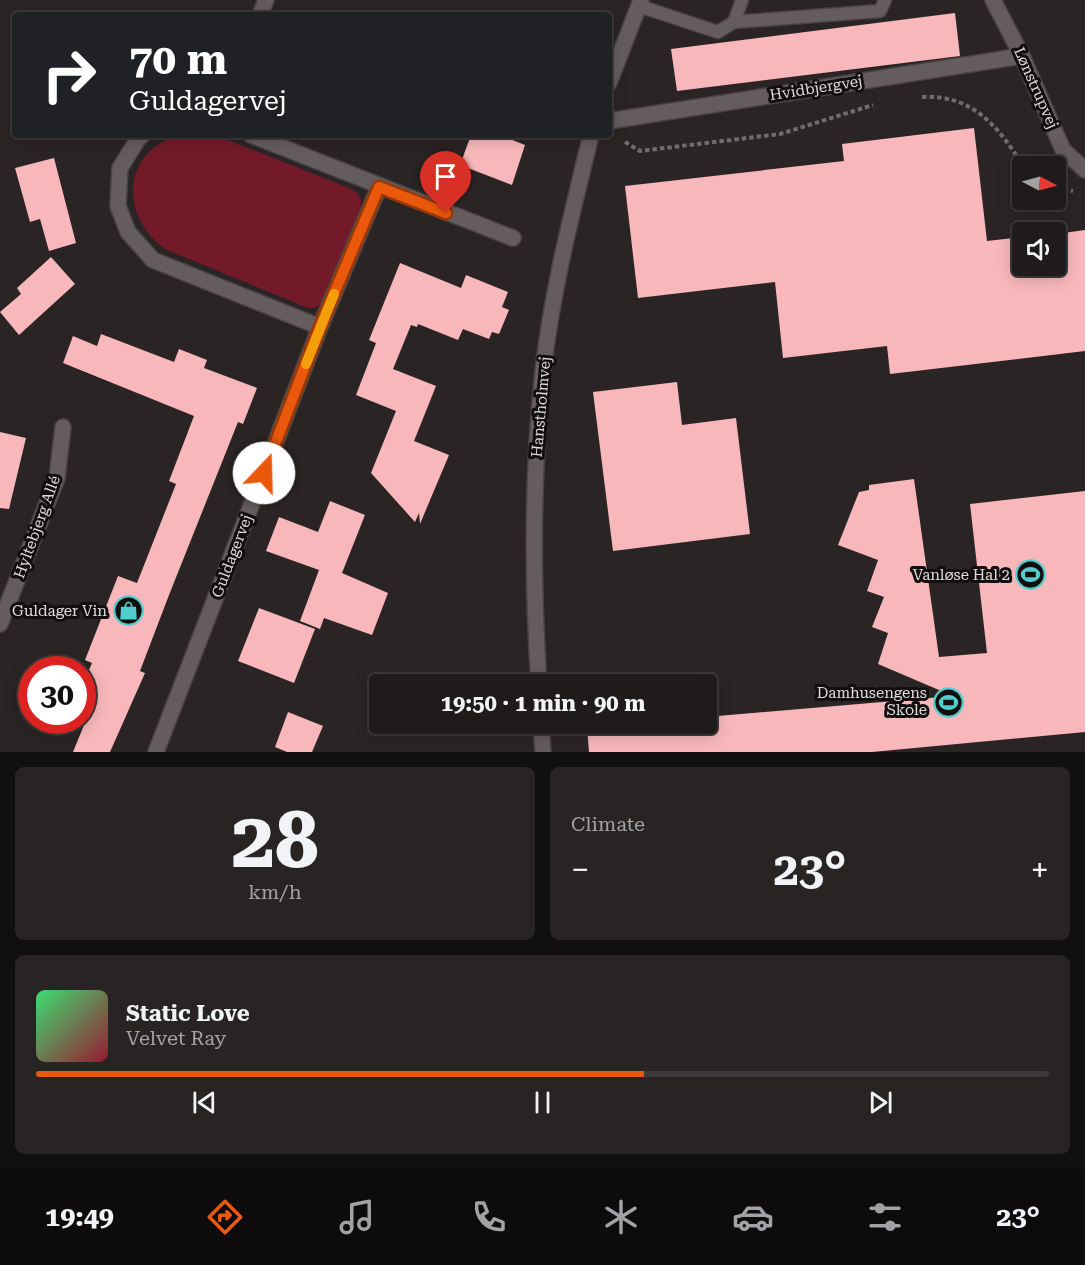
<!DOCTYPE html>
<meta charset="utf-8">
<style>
:root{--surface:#201b1b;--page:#282424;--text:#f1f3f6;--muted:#a2a1a3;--line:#3d393a;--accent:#ea580c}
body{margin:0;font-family:"Roboto Serif",serif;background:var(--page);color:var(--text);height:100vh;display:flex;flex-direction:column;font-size:22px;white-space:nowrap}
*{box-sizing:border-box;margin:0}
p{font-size:20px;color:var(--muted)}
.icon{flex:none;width:33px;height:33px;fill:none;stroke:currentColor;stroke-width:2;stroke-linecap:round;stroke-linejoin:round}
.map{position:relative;height:752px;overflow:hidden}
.details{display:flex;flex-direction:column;gap:15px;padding:15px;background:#120f0f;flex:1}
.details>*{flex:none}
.hud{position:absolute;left:12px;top:12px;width:600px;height:126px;border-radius:6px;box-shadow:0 3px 15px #0003,0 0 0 2px var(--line);background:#202124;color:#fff;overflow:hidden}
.needle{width:39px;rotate:96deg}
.controls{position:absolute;left:1012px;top:156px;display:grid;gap:12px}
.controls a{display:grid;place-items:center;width:54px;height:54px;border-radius:6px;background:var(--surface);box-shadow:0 3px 15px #0003,0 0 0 2px var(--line);font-size:30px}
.speed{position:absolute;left:18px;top:656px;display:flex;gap:12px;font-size:30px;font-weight:700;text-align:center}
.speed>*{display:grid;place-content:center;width:78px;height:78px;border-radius:50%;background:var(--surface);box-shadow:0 3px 15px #0003,0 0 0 2px var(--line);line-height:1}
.speed .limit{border:9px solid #d22;background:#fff;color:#111}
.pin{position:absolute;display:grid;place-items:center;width:51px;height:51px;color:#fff;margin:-62px -26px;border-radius:50% 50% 50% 0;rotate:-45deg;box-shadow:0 0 6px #0007}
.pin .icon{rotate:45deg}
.me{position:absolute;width:66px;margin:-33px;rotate:21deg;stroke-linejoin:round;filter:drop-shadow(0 0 4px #0008)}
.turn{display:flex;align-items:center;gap:21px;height:126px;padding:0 18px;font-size:27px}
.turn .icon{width:78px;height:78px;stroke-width:2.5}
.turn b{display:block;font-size:42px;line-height:51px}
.big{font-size:45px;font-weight:700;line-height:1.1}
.details .widget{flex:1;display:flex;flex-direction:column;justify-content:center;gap:9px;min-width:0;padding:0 21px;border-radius:9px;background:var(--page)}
.details .dial{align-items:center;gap:0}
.dial b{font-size:78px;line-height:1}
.song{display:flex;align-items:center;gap:18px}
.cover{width:72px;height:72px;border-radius:9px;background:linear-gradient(135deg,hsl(140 70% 55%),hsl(350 70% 35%))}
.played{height:6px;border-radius:3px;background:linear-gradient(90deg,var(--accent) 60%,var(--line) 60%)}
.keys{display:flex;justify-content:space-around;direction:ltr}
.heat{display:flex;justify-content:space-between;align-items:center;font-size:33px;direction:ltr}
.details .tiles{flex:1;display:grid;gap:15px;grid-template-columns:1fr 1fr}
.widget:last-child{grid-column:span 2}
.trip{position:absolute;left:369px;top:674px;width:348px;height:60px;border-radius:6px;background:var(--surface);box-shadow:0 3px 15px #0003,0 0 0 2px var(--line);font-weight:700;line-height:60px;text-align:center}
.tabs{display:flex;height:96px;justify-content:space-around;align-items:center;background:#0d0b0b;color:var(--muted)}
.tabs .icon{width:42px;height:42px}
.tabs .active{color:var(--accent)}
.tabs b{font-size:27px;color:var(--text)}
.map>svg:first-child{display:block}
.green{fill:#731a2a}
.building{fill:#f8b8bb}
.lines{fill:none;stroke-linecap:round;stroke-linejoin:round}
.service-casing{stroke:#484343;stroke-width:15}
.minor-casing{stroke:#484343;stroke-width:18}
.path{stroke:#716b6b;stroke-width:4;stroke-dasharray:4.5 3;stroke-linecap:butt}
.service{stroke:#655d5d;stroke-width:12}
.minor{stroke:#655d5d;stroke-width:15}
.route-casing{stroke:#983908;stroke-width:15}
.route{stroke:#ea580c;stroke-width:10}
.slow{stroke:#f59e0b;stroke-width:10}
.labels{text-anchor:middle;stroke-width:6;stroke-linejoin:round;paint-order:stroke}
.street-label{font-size:15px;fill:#e0dbdb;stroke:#110e0e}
.poi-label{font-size:15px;fill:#e0dbdb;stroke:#110e0e;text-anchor:end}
</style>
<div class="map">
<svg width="1085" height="752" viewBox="0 0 1085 752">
<rect width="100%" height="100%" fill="#2b2424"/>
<path class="green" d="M179 135H214L228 140 352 189C358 193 362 197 361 205 360 224 332 281 323 302L315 308H308L167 250C120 219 120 152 179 135Z"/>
<g class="building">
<polygon points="955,13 960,56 677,91 671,49"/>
<polygon points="974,128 987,241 1023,237 1023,266 1056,266 1056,234 1085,230 1085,351 890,374 887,346 783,358 775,282 638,298 625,186 844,161 842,144"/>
<polygon points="471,135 500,135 525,145 512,185 460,165"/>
<polygon points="54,158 76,243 49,251 40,219 30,222 15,168"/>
<polygon points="51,257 75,284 19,335 0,312 21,294 17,288"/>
<polygon points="400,263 461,288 466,275 508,292 502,307 509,310 499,334 492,332 489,339 463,329 458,340 418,324 417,327 411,325 393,369 436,386 414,441 449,455 420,524 419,513 415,522 371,473 396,411 356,395 376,343 369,340"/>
<polygon points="101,334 174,362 179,349 207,360 204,368 257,388 243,424 238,422 169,595 140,671 145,673 110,752 73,752 84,725 77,722 82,720 82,677 86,677 92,663 85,660 118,576 137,583 176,484 169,481 194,416 63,363 73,336 97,346"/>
<polygon points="677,382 682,425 736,418 750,534 613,551 593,392"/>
<polygon points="0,432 26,438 9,509 0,508"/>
<polygon points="914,479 939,657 987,653 970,504 1085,491 1085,732 872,752 589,752 587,727 635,723 706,723 706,717 953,696 878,664 888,633 872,627 884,597 867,591 878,560 838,545 859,492 869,490 869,485"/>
<polygon points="330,501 365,515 342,573 388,593 372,635 324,618 320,629 300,621 319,570 266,551 279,517 318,532"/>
<polygon points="259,608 315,629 294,683 238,661"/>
<polygon points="288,712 323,726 312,752 287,752 275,747"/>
</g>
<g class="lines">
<defs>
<g id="service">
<polyline points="742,0 734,22 880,11 885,0"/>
<polyline points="639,6 718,32 734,22"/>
</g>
<g id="minor">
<polyline points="993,0 1022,56 1063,150 1085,170"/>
<polyline points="260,15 266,0"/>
<polyline points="609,83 641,0"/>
<polyline points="609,121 1022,56"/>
<polyline points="143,135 138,139 120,168 118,206 128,232 153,260 320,327"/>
<polyline points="251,135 513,238"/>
<polyline points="0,624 57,478 63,427"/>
<path d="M539 684C532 579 532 475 543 371 552 291 572 213 591 135"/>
<polyline points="541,723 543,752"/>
<polyline points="156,752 320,327 379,187"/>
</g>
</defs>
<use href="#service" class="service-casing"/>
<use href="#minor" class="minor-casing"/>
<g class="path">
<path d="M922 97C972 94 999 127 1023 166"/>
<polyline points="625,142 640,151 780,134 873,105"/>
<polyline points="1056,188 1073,191"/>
</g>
<use href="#service" class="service"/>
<use href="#minor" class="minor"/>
</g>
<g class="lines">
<defs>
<polyline id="route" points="264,473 320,327 379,187 446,213"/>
</defs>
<use href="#route" class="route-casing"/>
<use href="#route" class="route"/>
<polyline class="slow" points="306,364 334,294"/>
</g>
<defs>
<symbol id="stadium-ring" viewBox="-11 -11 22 22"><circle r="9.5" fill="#110e0e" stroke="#52cdcd" stroke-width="1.5"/><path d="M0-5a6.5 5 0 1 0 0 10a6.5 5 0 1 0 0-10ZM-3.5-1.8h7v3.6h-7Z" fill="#52cdcd"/></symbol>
<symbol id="shop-ring" viewBox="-11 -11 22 22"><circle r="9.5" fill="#110e0e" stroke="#52cdcd" stroke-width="1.5"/><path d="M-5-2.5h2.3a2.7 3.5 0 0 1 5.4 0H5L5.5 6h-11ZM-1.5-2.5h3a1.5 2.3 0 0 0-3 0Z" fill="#52cdcd"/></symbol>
</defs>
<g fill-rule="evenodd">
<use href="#stadium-ring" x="1014" y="558" width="33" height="33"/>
<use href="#shop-ring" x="112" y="594" width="33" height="33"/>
<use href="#stadium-ring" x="932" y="686" width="33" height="33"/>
</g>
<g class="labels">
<g class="street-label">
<text transform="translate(816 88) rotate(-9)" y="5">Hvidbjergvej</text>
<text transform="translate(1036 88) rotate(66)" y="5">Lønstrupvej</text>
<text transform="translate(541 407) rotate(-85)" y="5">Hanstholmvej</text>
<text transform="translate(37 527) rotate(-70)" y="5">Hyltebjerg Allé</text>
<text transform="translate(232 556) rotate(-69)" y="5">Guldagervej</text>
</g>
<g class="poi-label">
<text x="1010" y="580">Vanløse Hal 2</text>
<text x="107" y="616">Guldager Vin</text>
<text x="927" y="698">Damhusengens<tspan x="927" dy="17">Skole</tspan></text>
</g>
</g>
</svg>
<div class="controls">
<a><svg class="needle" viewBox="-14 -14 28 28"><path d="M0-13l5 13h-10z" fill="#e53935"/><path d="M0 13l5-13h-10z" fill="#a2a1a3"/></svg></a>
<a><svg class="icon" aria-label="sound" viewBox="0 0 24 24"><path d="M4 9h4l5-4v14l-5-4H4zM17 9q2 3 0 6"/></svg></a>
</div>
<div class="speed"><div class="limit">30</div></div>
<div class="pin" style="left:446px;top:213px;background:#d93025"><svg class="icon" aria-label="arrive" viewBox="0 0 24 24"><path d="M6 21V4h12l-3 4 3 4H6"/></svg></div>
<svg class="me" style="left:264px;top:473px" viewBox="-20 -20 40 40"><circle r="19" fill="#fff"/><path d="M0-13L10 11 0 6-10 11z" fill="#ea580c"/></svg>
<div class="trip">19:50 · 1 min · 90 m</div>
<div class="hud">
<div class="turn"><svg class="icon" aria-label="right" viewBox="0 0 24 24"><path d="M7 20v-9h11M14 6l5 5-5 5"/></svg><div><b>70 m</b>Guldagervej</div></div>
</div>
</div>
<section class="details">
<div class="tiles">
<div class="widget dial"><b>28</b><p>km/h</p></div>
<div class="widget"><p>Climate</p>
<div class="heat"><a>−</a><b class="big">23°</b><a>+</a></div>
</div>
<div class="widget">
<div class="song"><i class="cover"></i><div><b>Static Love</b><p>Velvet Ray</p></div></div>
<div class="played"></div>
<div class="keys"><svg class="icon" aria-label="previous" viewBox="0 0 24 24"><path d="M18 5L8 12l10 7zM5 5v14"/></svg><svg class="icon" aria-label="pause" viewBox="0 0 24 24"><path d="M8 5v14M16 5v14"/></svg><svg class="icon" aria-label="next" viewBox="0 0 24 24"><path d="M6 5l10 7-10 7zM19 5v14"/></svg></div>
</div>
</div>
</section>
<nav class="tabs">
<b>19:49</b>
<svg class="icon active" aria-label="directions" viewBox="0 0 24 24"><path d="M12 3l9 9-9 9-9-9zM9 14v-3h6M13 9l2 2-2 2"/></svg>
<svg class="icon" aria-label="music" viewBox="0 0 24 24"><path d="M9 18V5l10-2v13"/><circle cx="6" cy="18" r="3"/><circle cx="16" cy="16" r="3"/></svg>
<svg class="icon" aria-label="phone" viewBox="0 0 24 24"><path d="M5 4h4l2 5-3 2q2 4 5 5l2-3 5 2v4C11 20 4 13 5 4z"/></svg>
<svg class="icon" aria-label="climate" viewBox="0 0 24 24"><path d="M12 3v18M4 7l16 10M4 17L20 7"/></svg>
<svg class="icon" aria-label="car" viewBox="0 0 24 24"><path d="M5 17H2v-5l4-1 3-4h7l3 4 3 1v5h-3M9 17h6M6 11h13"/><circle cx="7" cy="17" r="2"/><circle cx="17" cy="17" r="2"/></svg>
<svg class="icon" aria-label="filters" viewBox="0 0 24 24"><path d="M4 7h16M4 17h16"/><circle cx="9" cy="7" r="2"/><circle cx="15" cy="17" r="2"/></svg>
<b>23°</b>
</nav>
